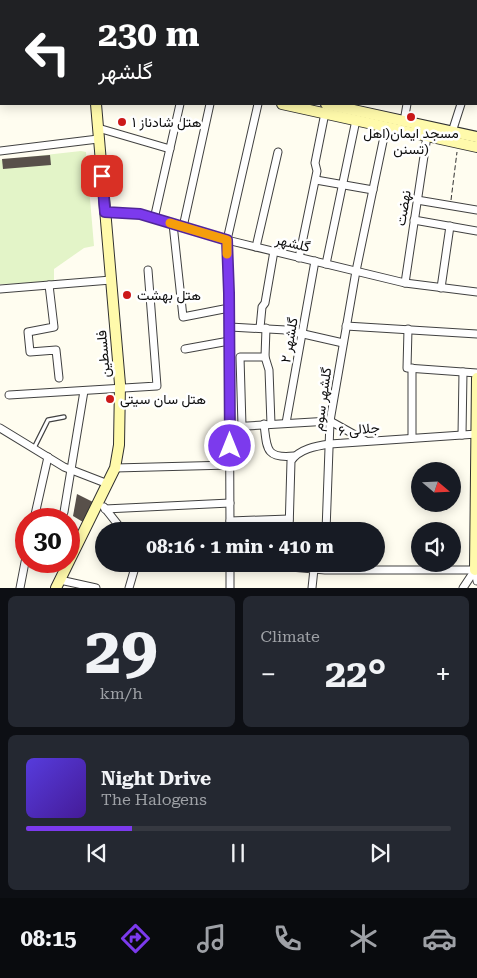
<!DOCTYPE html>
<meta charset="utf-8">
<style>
:root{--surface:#171b24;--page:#242831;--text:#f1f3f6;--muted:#9ea1a6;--line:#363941;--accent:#7c3aed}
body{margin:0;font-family:"Roboto Serif",Vazirmatn,serif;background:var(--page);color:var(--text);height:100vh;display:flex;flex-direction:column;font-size:19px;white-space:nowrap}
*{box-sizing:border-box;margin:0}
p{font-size:16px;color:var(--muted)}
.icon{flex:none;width:28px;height:28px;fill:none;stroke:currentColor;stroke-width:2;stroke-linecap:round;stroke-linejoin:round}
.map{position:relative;height:588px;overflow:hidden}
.panel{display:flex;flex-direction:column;gap:8px;padding:8px;background:#0d0f14;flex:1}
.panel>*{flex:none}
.banner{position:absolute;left:0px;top:0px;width:478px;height:105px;box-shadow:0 2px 12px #0003;background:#202124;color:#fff;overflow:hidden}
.needle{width:32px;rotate:109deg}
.tools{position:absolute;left:411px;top:462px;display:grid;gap:10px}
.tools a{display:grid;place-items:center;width:50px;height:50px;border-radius:50%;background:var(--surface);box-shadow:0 2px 12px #0003;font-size:25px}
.speed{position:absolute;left:15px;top:508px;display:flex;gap:10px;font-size:25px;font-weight:700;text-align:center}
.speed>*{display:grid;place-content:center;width:65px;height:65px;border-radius:50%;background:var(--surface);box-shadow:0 2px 12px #0003;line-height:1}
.speed .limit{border:8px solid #d22;background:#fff;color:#111}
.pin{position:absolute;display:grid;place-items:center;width:42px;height:42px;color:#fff;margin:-21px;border-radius:10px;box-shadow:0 2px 8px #0006}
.me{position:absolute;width:55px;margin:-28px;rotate:0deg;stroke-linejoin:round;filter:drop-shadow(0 0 4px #0008)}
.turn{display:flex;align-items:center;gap:18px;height:105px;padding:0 15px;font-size:22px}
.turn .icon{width:65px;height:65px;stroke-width:2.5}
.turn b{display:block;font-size:35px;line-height:42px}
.big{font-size:38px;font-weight:700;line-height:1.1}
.panel .tile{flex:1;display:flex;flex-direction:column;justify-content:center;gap:8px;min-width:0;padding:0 18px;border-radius:8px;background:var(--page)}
.panel .dial{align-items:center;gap:0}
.dial b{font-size:65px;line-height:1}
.song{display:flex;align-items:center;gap:15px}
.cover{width:60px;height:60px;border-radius:8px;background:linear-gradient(135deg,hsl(250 70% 55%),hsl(260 70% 35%))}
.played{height:5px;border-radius:2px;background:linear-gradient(90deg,var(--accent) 25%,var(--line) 25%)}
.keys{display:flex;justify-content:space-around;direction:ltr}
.heat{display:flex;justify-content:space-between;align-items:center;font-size:28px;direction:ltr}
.panel .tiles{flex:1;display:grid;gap:8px;grid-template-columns:1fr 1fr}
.tile:last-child{grid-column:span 2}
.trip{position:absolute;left:95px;top:522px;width:290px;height:50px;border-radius:25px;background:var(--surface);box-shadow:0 2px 12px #0003;font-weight:700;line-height:50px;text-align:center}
.dock{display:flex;height:80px;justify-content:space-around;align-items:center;background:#090b0e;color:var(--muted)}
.dock .icon{width:35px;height:35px}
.dock .active{color:var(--accent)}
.dock b{font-size:22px;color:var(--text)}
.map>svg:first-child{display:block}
.pitch{fill:#e3f4c8}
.building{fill:#58504a}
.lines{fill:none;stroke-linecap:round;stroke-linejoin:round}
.lane-casing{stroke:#414141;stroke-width:5.5}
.street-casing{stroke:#414141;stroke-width:9}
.secondary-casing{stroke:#303030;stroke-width:12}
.path{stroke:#303030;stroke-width:1;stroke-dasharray:5 2.5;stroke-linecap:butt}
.lane{stroke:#fff;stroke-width:3}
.street{stroke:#fff;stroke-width:7}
.secondary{stroke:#fffaab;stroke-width:10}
.route-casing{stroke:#51269a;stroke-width:12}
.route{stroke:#7c3aed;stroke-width:9}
.slow{stroke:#f59e0b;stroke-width:9}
.poi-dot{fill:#cc1919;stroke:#fff;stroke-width:2}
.labels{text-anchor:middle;stroke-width:5;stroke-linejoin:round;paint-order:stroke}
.poi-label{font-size:14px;fill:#0e0e0e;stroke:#fff;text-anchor:start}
.street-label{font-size:14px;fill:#0e0e0e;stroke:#fff}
</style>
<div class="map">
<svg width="477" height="588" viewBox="0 0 477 588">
<rect width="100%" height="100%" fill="#fffdf0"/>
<polygon class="pitch" points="81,151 86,152 94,246 84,248 54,269 54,283 0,284 0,160"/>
<g class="building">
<polygon points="50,155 51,165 3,169 2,159"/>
<polygon points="77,494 93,502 83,522 73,516"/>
</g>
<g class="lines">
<defs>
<polyline id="lane" points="34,448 48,420 64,417"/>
<g id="street">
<polyline points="240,0 246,1"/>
<polyline points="121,1 121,0"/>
<polyline points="148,1 148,0"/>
<polyline points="180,1 181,0"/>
<polyline points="212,1 213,0"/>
<polyline points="279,1 279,0"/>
<polyline points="309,1 309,0"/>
<polyline points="339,1 339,0"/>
<polyline points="362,1 363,0"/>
<polyline points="426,1 427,0"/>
<polyline points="476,50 477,46"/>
<polyline points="476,98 477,98"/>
<polyline points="404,121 407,104"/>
<polyline points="98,128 170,149"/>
<polyline points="452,132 461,104"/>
<polyline points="0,151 98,139"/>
<polyline points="316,180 373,190"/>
<polyline points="417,200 477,210"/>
<polyline points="105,212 140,214 227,240 405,283 477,292"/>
<polyline points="154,219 180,104"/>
<polyline points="414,220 477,231"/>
<polyline points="173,224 183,317 229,308"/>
<polyline points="183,227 210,104"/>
<polyline points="256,247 278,152"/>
<polyline points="299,258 317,171 315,163 325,113"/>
<polyline points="326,264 356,120"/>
<polyline points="405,283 427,136"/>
<polyline points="49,285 54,327 28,332 30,352 56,350 59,378"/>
<polyline points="441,288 450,226"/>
<polyline points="0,289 111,280"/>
<polyline points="346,326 477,334"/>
<polyline points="230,327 286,330 343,343"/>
<polyline points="260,328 262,307 265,303 274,251"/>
<polyline points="266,328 265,357 269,370 271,424"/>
<polyline points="408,329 407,368 477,373"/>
<polyline points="185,349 229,341"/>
<polyline points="9,395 157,386 148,270"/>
<polyline points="286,423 315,261"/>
<path d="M264 424C267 448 265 459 294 456"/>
<polyline points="242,426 240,357 265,357"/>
<polyline points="230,427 330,421 366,441"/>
<polyline points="0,428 64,467 108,484"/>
<polyline points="462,435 463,372"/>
<polyline points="412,438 412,368"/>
<polyline points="115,468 230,465"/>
<polyline points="104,507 123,531"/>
<polyline points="105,509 230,503"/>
<polyline points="64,512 84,391"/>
<polyline points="34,519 48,457"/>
<polyline points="230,521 289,519"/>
<polyline points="230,531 229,293 227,240 258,104"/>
<path d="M289 531 291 461C299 449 316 446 330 444L477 434"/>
<polyline points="326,531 330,421 356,271 386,127"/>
<polyline points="256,564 325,570 477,570"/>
<polyline points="475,570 477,581"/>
<polyline points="60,580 96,588"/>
<polyline points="20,588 26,557"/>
<polyline points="129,588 136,564"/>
<polyline points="230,588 230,564"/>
<polyline points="312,588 314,569"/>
<polyline points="463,588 475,570"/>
</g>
<g id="secondary">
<polyline points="82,0 82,1"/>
<polyline points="0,31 1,31"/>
<polyline points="0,39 1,40"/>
<polyline points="282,104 477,147"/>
<polyline points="326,104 477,137"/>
<polyline points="475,570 477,378"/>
<polyline points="56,588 115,468 119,445 120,384 96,104"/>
</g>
</defs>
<use href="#lane" class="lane-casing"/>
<use href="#street" class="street-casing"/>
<use href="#secondary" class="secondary-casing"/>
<g class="path">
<polyline points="103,0 110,1"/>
<polyline points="451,200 457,152"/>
</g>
<use href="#lane" class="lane"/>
<use href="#street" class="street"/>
<use href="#secondary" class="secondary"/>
</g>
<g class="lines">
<defs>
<polyline id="route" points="102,176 105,212 140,214 227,240 229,293 230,446"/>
</defs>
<use href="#route" class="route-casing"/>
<use href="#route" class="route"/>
<polyline class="slow" points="170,223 227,240 227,254"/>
</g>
<g class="poi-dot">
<circle cx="411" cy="117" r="5"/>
<circle cx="122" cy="122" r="5"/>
<circle cx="127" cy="295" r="5"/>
<circle cx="110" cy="399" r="5"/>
</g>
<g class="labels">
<g class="poi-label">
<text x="132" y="127">هتل شادناز ۱</text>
<text x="411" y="138" text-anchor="middle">مسجد ایمان(اهل<tspan x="411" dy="16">تسنن)</tspan></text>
<text x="137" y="300">هتل بهشت</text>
<text x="120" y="404">هتل سان سیتی</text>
</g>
<g class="street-label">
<text transform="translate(403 208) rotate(-81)" y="5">نهضت</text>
<text transform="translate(293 243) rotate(14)" y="5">گلشهر</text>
<text transform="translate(289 340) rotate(-80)" y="5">گلشهر ۲</text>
<text transform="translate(103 354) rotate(-95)" y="5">فلسطین</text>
<text transform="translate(322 399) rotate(-82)" y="5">گلشهر سوم</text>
<text transform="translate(359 429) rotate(-5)" y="5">جلالی ۶</text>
</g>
</g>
</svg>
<div class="tools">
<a><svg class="needle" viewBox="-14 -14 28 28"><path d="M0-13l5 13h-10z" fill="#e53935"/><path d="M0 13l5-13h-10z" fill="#9ea1a6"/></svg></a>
<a><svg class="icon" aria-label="sound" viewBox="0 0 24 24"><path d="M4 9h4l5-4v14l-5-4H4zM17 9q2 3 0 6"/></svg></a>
</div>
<div class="speed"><div class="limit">30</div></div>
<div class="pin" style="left:102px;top:176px;background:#d93025"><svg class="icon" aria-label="arrive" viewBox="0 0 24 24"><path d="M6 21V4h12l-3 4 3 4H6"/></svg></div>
<svg class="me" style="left:230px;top:446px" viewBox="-20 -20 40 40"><circle r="17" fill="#7c3aed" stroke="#fff" stroke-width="3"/><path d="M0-11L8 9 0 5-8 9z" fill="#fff"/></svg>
<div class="trip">08:16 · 1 min · 410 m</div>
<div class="banner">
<div class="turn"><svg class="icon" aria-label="left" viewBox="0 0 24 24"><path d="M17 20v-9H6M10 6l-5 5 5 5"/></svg><div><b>230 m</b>گلشهر</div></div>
</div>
</div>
<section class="panel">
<div class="tiles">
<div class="tile dial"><b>29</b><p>km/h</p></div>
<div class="tile"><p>Climate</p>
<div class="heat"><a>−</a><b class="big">22°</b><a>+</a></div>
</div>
<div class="tile">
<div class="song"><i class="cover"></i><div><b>Night Drive</b><p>The Halogens</p></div></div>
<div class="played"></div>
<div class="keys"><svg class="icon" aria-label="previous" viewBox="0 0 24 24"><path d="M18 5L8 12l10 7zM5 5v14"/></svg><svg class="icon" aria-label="pause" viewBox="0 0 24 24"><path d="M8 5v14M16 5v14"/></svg><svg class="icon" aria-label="next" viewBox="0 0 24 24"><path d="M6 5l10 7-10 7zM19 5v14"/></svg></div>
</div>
</div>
</section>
<nav class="dock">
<b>08:15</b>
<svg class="icon active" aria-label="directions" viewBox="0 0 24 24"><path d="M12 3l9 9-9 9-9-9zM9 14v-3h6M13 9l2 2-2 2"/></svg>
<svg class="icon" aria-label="music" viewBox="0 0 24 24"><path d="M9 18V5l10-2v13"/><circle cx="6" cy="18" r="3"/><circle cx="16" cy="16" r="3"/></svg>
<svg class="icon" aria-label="phone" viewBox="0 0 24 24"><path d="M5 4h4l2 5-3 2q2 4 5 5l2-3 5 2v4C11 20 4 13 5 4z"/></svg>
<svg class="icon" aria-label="climate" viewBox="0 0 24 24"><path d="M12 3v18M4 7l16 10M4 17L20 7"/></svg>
<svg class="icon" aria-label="car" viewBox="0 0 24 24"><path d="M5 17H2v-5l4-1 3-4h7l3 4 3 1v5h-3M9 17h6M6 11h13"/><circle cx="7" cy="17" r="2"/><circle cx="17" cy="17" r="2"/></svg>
</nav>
